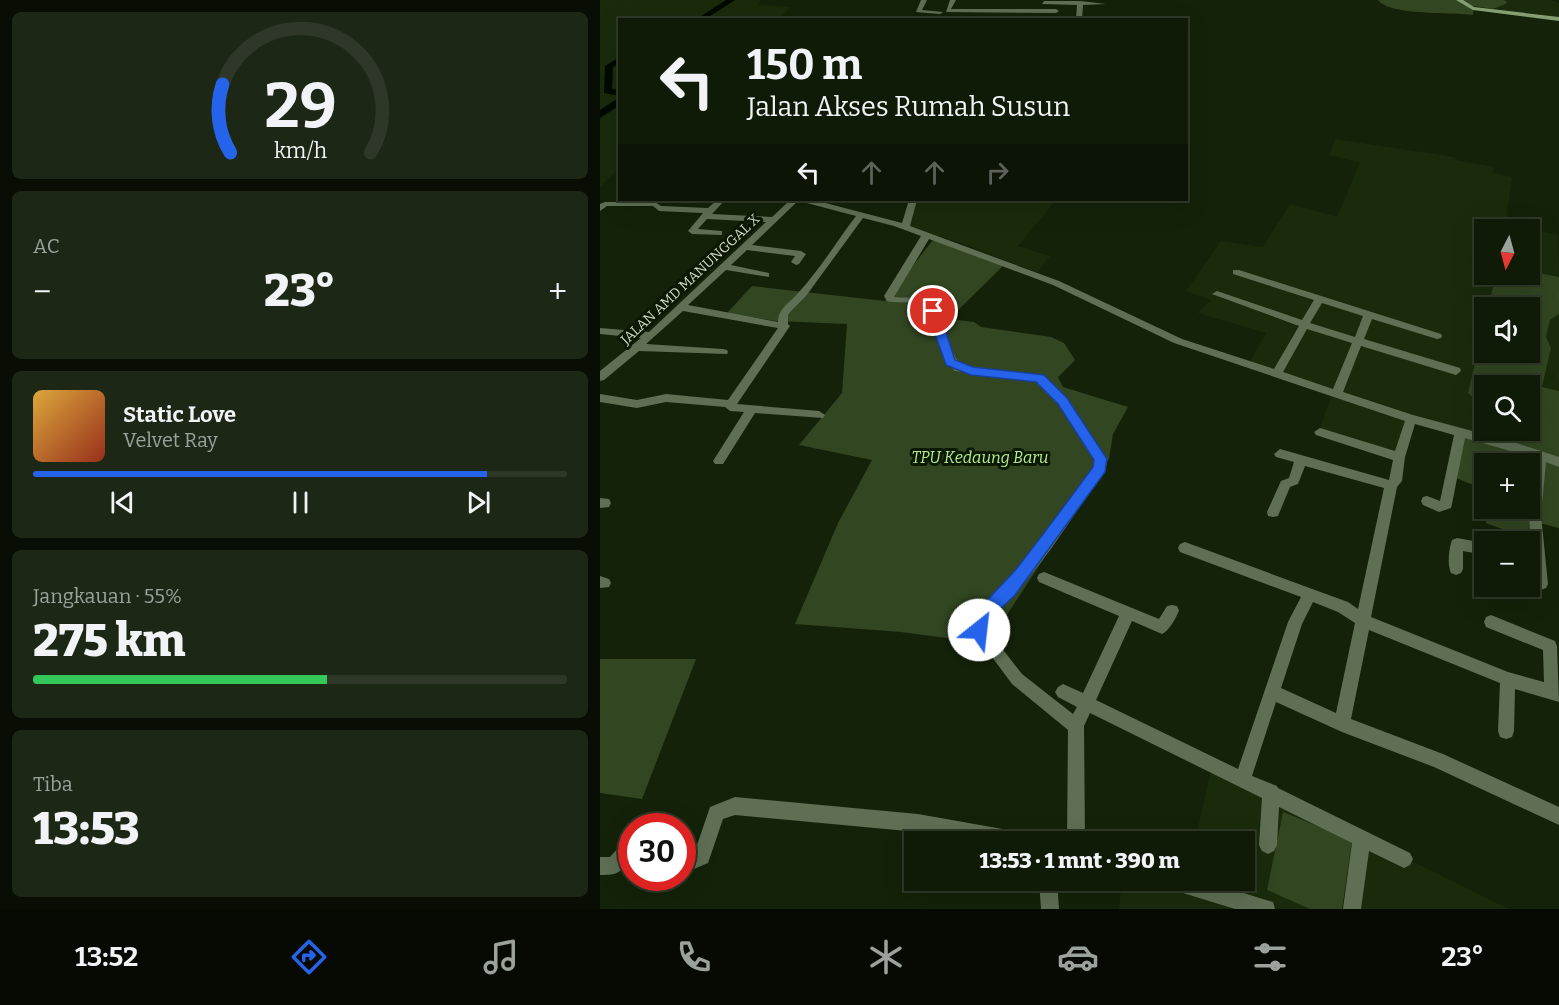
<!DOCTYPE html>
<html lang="id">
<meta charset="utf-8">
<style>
:root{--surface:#0f1a07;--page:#1d2715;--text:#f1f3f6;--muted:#9ba19b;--line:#2f3828;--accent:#2563eb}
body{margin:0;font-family:Bitter,serif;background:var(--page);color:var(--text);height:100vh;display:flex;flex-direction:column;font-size:22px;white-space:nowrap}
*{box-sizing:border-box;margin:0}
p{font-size:20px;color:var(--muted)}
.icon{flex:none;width:33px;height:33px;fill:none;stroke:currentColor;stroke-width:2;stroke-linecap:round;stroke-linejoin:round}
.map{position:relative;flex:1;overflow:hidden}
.side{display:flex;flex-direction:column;gap:12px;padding:12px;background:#080e04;width:600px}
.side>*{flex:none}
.hud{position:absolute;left:18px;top:18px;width:570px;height:183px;border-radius:0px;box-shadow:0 6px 24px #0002,0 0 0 2px var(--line);background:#0f1a07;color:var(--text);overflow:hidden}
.needle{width:39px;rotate:186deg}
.tools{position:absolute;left:874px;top:219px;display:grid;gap:12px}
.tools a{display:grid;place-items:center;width:66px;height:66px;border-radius:0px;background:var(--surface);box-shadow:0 6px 24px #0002,0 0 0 2px var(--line);font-size:30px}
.speed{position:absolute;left:18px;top:813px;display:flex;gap:12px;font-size:30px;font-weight:700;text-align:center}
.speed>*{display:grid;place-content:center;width:78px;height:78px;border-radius:50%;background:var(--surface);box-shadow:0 6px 24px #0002,0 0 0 2px var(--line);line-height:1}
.speed .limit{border:9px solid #d22;background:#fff;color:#111}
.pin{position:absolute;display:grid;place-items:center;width:51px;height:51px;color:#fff;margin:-26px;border:3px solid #fff;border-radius:50%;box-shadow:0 2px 6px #0007}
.me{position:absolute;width:66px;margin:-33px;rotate:29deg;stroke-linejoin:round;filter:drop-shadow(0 0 4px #0008)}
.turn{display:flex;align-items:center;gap:21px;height:126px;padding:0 30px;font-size:27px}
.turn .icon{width:78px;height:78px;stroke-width:2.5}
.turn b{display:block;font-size:42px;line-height:51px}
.lanes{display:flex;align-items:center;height:57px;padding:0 30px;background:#0003;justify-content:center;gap:30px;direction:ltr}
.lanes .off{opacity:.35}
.big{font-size:45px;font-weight:800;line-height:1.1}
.side .card{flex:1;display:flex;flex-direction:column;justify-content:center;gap:9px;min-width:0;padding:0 21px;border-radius:9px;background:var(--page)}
.side .dial{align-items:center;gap:0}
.dial svg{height:156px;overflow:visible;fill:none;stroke:var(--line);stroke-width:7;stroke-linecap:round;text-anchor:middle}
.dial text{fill:var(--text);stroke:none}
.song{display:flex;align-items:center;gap:18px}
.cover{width:72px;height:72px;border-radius:9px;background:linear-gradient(135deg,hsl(40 70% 55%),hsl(10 70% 35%))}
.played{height:6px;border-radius:3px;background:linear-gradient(90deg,var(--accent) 85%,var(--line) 85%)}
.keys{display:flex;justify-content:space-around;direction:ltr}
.heat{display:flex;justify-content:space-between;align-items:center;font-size:33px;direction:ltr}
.charge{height:9px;border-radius:4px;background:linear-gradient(90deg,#34c759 55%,var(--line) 0)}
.trip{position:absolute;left:304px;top:831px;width:351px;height:60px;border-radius:0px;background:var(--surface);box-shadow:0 6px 24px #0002,0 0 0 2px var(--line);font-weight:800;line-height:60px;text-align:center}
.tabs{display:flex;height:96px;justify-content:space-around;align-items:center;background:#060a03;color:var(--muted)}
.tabs .icon{width:42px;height:42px}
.tabs .selected{color:var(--accent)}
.tabs b{font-size:27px;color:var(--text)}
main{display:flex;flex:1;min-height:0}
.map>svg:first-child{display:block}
.built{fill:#1a2b0c}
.green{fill:#314621}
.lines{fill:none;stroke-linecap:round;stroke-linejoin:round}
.river{fill:#000900;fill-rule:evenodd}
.street{fill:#5e6f54;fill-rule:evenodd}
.secondary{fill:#849e72;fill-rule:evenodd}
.route{fill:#2563eb;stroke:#184099;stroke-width:1.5}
.labels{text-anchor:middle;stroke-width:6;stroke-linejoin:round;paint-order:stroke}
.far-street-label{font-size:14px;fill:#d3dccd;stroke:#0b1802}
.park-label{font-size:16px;font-style:italic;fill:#b6eb8f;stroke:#0b1802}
</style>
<main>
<section class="side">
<div class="card dial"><svg viewBox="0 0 100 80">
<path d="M14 69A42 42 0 1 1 86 69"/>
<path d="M14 69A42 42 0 0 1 10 34" stroke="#2563eb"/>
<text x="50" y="56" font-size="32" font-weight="700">29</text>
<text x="50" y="72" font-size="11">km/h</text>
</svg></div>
<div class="card"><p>AC</p>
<div class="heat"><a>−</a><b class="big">23°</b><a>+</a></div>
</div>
<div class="card">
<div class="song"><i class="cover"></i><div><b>Static Love</b><p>Velvet Ray</p></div></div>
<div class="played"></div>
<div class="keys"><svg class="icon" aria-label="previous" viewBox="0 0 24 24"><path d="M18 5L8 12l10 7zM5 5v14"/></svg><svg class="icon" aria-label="pause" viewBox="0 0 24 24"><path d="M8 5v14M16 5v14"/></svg><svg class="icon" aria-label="next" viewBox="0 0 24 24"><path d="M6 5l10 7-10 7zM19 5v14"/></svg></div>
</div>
<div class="card"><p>Jangkauan · 55%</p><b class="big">275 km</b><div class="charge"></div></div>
<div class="card"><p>Tiba</p><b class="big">13:53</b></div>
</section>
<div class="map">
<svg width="959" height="909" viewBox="0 0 959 909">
<rect width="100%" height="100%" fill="#142209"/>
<g class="built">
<polygon points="0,0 161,0 157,5 190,7 182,16 201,17 20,20 19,171 16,171 0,187"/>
<polygon points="904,0 951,0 959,3 959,20 937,15 873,11 873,6 893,9 908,3"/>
<polygon points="735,139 855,157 856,160 894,167 893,173 912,177 906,219 931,224 933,230 958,235 959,277 930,271 930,230 885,230 885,274 896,275 888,307 885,308 885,322 869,393 884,406 885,430 891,431 892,435 856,432 808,417 796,455 720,429 731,396 647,367 666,333 598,313 611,300 586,291 621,241 663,247 690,204 737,217 760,163 729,155"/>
<polygon points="313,200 456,200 418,246 450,256 437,273 362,243 304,225"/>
<polygon points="959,314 959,391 942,388 951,348 946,337 950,320"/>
<polygon points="612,766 642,778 909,909 519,909 522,881 645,880 645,842 595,841"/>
</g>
<g class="green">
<path d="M778 0H904L908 3 893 9 874 6 873 15C852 12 790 16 778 0Z"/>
<polygon points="333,240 404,265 349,319 374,322 381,327 451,337 464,343 475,360 458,377 463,387 528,407 513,434 509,459 393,636 377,642 301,632 195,624 238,523 272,460 199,445 242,393 247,324 176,321 127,313 152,286 285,301"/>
<polygon points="930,271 959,277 959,314 950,320 946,337 951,348 942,387 959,391 959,528 935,522 934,541 886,523 888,509 930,508 930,464 885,464 885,490 854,477 865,433 891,435 891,431 930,430 930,386 885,386 885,410 884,406 868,393 885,322 885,352 930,352 930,308 888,307 896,275 930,274"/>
<polygon points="0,659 96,659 42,799 0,793"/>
<polygon points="683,812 752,840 742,909 710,909 667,890"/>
</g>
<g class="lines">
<g class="river">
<polygon points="126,0 135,0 104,20 95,20"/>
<polygon points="20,57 20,63 13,67 12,89 20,90 20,96 4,93 5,66"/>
<polygon points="20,97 20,105 0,118 0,110"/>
</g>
<g class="street">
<polygon points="321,0 327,0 322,10 343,12 340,14 316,12"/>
<polygon points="350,0 356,0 351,9 456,9 459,11 456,13 346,12"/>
<polygon points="444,1 480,1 506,4 483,5 482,20 476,20 477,5 442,4"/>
<polygon points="514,18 577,18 579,20 512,20"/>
<path d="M117 200H125L112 214 172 217 187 203 170 202 166 200H199L152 245 201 251 206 254 199 264 196 265 191 262 195 256 147 250 131 265 169 273V277L126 270 88 305 178 322C178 308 191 302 199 292 220 269 237 241 256 216L203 202 202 200H214L302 223 309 200H317L310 226 459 281 582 339 674 369 699 326 612 294 617 291 620 292 702 320 714 300 633 274V270H639L841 334 842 336 841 338 837 339 772 319 764 339 860 368 861 371 856 375 761 346 743 392 813 415 913 442 959 457V467L946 462 941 515 948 584 946 588 941 590 936 588 934 584 929 515 935 458 865 438 852 504 851 508 839 512 823 505 821 501 823 497 827 496 840 501 854 435 815 424 805 457 802 481 797 487 771 617 908 672 944 682 943 650 886 627 884 622 886 617 891 615 955 641 957 646 959 702 915 689 914 731 912 737 906 739 900 737 898 731 900 683 769 630 751 719 843 754 959 807V825L834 767 742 732 676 702 652 776 677 786 678 788 810 853 813 859 810 865 804 868 769 851 761 909H743L752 843 679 807 677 845 674 851 668 854 662 851 659 845 662 798 490 713 484 726 485 842H467L468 730 412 684 372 630C374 609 390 600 404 586 438 550 465 507 494 467L495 459 458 404 436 381 355 371C335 352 339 315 320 305 310 300 297 304 287 301L284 296 321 236 294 226 263 218 206 296 191 311 188 315V324L190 326 137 404 219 411 225 415 223 418 155 413 123 464H115L113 461 144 412 130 411 125 407 66 402 37 408 0 402V394L37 400 66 394 128 400 178 328 83 311 46 344 123 349 127 350 128 352 127 354 39 351 4 380 0 381V371L41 338 0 334V328L49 332 166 222 107 219 98 229 122 231V235L92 234 88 231 103 213 59 211 53 206H7L0 211V204L5 202H55L61 206 108 208ZM329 239 453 285 574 343 805 421 795 451 720 428 714 432 716 435 793 460 789 480 680 449 674 454 676 457 694 462 689 478 681 481 667 512 668 516 673 517 678 516 690 487 698 484 705 466 784 488 758 609 748 602 715 590 585 542 580 544 578 548 580 552 701 597 688 622 638 769 496 700 532 621 562 634C570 630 575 619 579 611L577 606 572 605 567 606 559 619 449 574 444 572 439 574 437 578 439 582 519 616 483 693 463 684 458 687 455 692 458 697 477 707 473 714 422 674 386 628C388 612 408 601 419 589 451 553 476 511 504 471L507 459 466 398 443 375 362 365C343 348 350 308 322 299 313 297 303 298 294 297ZM722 303 763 316 755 337 710 323ZM707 329 752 343 733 389 683 372ZM713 602 738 612 755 623 736 713 681 688 702 624Z"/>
<polygon points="0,498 9,499 11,503 9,507 0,508"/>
<path d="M857 538 885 543V555L863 551V569L861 573 856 575 851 573C847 565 849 548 852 540Z"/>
<polygon points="0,576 9,579 11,583 9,587 0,588"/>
<polygon points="135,797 318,814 425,833 431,836 434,842 373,842 318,832 135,815 123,819 108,863 94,869 82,867 82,849 95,851 110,807"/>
<path d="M32 843V861C16 872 22 875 0 875V857H10L19 847Z"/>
<polygon points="439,880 457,880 459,909 441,909"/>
<polygon points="561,880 602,880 666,900 673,902 675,909 635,909 570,889 564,886"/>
</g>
<polygon class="secondary" points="856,0 863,0 874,7 959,17 959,21 873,10"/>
</g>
<path class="route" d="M333 308 339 311 355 360 373 367 444 375 467 398 507 459 505 472 415 595 390 619 385 636 379 638 373 636 371 630C378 603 399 590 417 568 443 535 468 501 493 467L494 460 458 404 436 382 371 375 346 365 327 311Z"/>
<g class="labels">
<g class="far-street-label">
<text transform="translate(90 279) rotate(-43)" y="5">JALAN AMD MANUNGGAL X</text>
</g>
<g class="park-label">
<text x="380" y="463">TPU Kedaung Baru</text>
</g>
</g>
</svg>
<div class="tools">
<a><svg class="needle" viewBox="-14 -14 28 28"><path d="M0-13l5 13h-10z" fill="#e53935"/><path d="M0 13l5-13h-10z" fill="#9ba19b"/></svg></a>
<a><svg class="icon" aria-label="sound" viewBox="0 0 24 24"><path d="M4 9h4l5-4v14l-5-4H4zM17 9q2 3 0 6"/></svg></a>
<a><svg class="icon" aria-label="search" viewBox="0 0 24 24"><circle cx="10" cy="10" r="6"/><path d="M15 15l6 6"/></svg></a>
<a>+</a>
<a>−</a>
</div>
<div class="speed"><div class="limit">30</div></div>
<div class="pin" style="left:333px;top:311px;background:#d93025"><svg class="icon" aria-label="arrive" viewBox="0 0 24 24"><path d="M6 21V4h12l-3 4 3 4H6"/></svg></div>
<svg class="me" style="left:379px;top:630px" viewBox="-20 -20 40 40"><circle r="19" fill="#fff"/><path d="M0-13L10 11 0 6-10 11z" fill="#2563eb"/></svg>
<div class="trip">13:53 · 1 mnt · 390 m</div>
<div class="hud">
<div class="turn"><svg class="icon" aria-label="left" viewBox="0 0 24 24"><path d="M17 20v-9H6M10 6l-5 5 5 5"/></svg><div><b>150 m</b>Jalan Akses Rumah Susun</div></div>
<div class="lanes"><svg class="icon" aria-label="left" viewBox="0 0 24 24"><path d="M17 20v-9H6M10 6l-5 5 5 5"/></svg><svg class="icon off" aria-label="ahead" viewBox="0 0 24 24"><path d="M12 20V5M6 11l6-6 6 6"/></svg><svg class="icon off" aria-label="ahead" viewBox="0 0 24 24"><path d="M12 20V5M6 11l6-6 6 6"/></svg><svg class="icon off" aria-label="right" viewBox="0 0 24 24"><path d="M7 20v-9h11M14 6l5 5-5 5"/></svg></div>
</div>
</div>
</main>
<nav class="tabs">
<b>13:52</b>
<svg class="icon selected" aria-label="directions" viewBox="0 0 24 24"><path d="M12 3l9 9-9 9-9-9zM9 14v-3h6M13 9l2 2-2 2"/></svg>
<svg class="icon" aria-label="music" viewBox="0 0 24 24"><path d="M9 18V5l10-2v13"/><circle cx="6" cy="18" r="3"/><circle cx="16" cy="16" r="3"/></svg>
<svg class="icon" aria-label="phone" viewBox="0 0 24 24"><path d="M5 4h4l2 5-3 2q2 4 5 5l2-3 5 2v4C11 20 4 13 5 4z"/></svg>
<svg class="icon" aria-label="climate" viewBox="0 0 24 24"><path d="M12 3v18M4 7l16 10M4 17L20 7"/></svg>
<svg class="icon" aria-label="car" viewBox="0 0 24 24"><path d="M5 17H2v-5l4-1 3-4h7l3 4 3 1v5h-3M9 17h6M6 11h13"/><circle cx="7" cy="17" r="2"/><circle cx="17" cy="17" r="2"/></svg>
<svg class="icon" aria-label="filters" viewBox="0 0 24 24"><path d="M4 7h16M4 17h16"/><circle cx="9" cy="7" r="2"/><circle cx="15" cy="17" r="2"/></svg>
<b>23°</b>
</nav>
